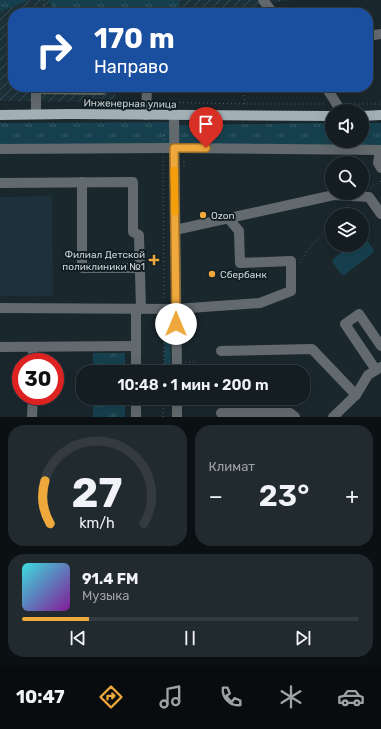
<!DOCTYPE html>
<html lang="ru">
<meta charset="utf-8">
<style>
:root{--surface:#141d22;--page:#212a2f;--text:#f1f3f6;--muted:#9da2a5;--line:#333b40;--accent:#eea83c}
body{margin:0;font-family:Rubik,sans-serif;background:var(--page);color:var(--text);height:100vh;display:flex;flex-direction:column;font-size:15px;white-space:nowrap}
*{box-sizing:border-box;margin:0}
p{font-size:13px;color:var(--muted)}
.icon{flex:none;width:22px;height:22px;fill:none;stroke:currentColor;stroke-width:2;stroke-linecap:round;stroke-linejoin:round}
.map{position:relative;height:417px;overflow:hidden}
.side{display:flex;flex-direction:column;gap:8px;padding:8px;background:#0b1013;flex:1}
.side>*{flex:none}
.banner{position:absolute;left:8px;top:8px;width:365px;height:84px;border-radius:16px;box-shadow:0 4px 16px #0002,0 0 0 1px var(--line);background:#1a4fa0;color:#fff;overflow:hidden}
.buttons{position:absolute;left:325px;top:104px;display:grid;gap:8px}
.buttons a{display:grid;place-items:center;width:44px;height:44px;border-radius:50%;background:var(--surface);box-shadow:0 4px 16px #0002,0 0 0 1px var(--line);font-size:20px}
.speed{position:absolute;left:12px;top:353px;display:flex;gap:8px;font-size:20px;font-weight:700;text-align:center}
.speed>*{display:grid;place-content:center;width:52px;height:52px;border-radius:50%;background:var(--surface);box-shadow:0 4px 16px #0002,0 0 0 1px var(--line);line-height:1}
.speed .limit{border:6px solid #d22;background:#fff;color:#111}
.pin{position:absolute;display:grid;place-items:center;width:34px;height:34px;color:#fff;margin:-41px -17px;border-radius:50% 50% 50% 0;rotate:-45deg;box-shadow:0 0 4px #0007}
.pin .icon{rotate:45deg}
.me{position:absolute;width:44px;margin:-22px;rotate:0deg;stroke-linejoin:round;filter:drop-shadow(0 0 3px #0008)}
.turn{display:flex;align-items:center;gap:14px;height:84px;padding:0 20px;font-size:18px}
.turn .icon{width:52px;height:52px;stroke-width:2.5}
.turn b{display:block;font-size:28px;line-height:34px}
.big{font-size:30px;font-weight:600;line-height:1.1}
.side .widget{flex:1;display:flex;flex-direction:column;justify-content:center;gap:6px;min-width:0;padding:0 14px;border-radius:16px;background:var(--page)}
.side .dial{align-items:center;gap:0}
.dial svg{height:104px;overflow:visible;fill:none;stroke:var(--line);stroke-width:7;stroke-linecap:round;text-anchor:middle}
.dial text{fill:var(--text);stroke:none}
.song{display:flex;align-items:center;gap:12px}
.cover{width:48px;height:48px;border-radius:6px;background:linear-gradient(135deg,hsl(180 70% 55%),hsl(290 70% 35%))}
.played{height:4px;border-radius:2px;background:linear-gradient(90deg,var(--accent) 20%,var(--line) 20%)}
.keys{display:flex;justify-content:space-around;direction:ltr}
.heat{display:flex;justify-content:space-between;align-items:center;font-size:22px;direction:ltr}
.side .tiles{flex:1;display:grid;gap:8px;grid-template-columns:1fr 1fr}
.widget:last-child{grid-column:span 2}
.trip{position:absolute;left:76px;top:365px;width:234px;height:40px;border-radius:16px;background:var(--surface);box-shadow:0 4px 16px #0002,0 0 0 1px var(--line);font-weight:600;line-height:40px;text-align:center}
.tab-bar{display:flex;height:64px;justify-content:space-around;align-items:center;background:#080c0e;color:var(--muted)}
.tab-bar .icon{width:28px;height:28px}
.tab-bar .current{color:var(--accent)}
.tab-bar b{font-size:18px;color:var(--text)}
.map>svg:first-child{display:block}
.built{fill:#1c3139}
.industrial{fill:url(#industrial-furrows)}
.grass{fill:url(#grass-tufts)}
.pitch{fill:#16404e}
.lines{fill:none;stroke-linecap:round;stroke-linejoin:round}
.path{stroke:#556065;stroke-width:1;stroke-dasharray:1 3;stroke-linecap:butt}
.minor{stroke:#636a6d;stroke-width:10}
.major{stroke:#a2afb5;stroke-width:10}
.route-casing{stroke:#9b6d27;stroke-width:10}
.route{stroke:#eea83c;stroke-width:7}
.slow{stroke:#f59e0b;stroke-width:7}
.poi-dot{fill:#eea83c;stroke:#111e23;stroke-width:1.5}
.labels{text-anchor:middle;stroke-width:4;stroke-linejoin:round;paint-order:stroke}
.street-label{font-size:10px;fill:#cdd5d8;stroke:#111e23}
.poi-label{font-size:10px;fill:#cdd5d8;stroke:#111e23;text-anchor:start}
</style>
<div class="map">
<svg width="381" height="417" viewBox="0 0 381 417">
<defs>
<pattern id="industrial-furrows" width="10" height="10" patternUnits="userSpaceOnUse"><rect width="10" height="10" fill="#1c3139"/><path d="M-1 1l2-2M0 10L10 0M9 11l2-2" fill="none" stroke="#3c4e55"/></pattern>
<pattern id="grass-tufts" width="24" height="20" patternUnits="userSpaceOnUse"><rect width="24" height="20" fill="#16404e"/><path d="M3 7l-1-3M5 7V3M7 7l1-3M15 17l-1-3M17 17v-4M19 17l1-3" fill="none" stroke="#375b67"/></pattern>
</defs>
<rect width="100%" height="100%" fill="#1a272d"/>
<polygon class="built" points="52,196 53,296 0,296 0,197"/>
<g class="industrial">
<polygon points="30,0 48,0 56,13 13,13 13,87 116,87 115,102 0,101 0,12"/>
<polygon points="179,0 291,0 268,3 239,13 180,13"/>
</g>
<g class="grass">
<polygon points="0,0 30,0 0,12"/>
<polygon points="48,0 179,0 180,13 56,13"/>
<polygon points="170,122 170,144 0,145 0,123"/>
<polygon points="332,123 332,141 362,141 362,123 381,123 381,146 181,146 175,141 175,128 179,125"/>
<polygon points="165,324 170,325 171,372 164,372"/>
<rect x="93" y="353" width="32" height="19"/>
<rect x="93" y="398" width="32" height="19"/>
</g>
<polygon class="pitch" points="362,237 365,238 374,250 373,253 344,275 341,274 333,263 333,259 351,245 362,245"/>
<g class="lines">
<g class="path">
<polyline points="43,13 44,0"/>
<polyline points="155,102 244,104 326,104"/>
<polyline points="244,104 245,87"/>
<polyline points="347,104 381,104"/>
<polyline points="164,140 165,131"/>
<polyline points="163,157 164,300"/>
<polyline points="184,166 184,158"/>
<polyline points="370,188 381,181"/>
<polyline points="339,215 348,205"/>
<polyline points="300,263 307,251 332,223"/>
<polyline points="185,362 195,362"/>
<polyline points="164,372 164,317"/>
<polyline points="186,405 195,405"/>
<polyline points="163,417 163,398"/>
</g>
<g class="minor">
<polyline points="263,0 273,13"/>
<polyline points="368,36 381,34"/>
<polyline points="36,87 36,114"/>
<polyline points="326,87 341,111"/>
<polyline points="36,89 102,90"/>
<polyline points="146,115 147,87"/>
<polyline points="174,115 177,372"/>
<polyline points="0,149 174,148 381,150"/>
<polyline points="380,150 378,163 381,168"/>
<polyline points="82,182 82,268 140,268"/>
<polyline points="0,183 133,182 133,232 139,235 141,309"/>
<polyline points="175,230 334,195 369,197 381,214"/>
<polyline points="0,308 176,309 260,303 291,291 291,261 240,263 239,231 228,218"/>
<polyline points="0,347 136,346"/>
<polyline points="221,351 312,349 356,395 333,417"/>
<polyline points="33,362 33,347"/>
<polyline points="376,370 345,324 359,314 381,346"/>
<polyline points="136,372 136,309"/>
<polyline points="356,395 368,375 381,367"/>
<polyline points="136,398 136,417"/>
<polyline points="177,398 177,417"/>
<polyline points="221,413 290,413 295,417"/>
<polyline points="32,417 33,396"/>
</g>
<g class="major">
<polyline points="0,115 70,114 332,116"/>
<polyline points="362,116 381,115"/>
</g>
</g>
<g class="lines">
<defs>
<polyline id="route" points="176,324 174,148 206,148"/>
</defs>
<use href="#route" class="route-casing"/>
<use href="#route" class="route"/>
<polyline class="slow" points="174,170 175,212"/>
</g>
<g class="poi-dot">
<circle cx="203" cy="215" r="4"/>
<path d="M152 254h4v4h4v4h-4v4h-4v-4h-4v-4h4z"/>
<circle cx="212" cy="274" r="4"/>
</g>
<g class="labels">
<g class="street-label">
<text transform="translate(130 103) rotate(1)" y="4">Инженерная улица</text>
</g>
<g class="poi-label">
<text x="211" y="219">Ozon</text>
<text x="145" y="258" text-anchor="end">Филиал Детской<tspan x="145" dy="12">поликлиники №1</tspan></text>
<text x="220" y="278">Сбербанк</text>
</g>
</g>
</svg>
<div class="buttons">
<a><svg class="icon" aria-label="sound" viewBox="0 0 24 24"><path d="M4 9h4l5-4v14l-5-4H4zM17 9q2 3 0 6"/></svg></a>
<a><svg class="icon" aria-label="search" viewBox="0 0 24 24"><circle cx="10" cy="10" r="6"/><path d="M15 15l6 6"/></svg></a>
<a><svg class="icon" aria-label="layers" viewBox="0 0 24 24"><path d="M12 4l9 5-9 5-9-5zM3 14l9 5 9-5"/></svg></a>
</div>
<div class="speed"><div class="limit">30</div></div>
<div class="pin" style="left:206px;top:148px;background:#d93025"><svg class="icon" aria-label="arrive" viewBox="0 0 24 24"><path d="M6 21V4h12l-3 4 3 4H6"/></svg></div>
<svg class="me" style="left:176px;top:324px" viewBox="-20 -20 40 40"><circle r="19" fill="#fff"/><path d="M0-13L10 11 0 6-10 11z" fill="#eea83c"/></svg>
<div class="trip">10:48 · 1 мин · 200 m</div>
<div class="banner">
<div class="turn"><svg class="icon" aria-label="right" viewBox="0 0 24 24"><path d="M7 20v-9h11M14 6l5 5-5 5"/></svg><div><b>170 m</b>Направо</div></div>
</div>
</div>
<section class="side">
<div class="tiles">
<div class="widget dial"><svg viewBox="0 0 100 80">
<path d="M14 69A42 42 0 1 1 86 69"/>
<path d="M14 69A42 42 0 0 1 10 36" stroke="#eea83c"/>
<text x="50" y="56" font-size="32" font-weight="700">27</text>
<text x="50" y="72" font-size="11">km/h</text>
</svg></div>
<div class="widget"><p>Климат</p>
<div class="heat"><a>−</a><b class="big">23°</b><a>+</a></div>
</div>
<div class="widget">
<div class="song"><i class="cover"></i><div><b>91.4 FM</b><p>Музыка</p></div></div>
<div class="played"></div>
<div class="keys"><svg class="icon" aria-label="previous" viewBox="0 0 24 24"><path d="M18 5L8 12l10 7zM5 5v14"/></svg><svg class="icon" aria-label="pause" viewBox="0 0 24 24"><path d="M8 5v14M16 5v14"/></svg><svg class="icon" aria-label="next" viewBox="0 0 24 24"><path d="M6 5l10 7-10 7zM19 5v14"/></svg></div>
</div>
</div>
</section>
<nav class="tab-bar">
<b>10:47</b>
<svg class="icon current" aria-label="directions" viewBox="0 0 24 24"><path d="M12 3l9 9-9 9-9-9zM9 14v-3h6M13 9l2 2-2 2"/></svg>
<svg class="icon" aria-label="music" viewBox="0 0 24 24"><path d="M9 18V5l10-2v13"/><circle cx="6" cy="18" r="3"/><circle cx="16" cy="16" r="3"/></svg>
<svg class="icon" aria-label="phone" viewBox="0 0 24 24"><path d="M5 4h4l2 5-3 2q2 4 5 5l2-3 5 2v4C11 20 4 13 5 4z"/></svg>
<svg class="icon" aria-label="climate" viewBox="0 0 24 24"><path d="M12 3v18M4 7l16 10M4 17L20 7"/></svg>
<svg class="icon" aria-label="car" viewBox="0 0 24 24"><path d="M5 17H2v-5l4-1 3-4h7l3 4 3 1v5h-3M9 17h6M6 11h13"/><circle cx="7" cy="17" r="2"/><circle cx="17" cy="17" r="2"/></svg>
</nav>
